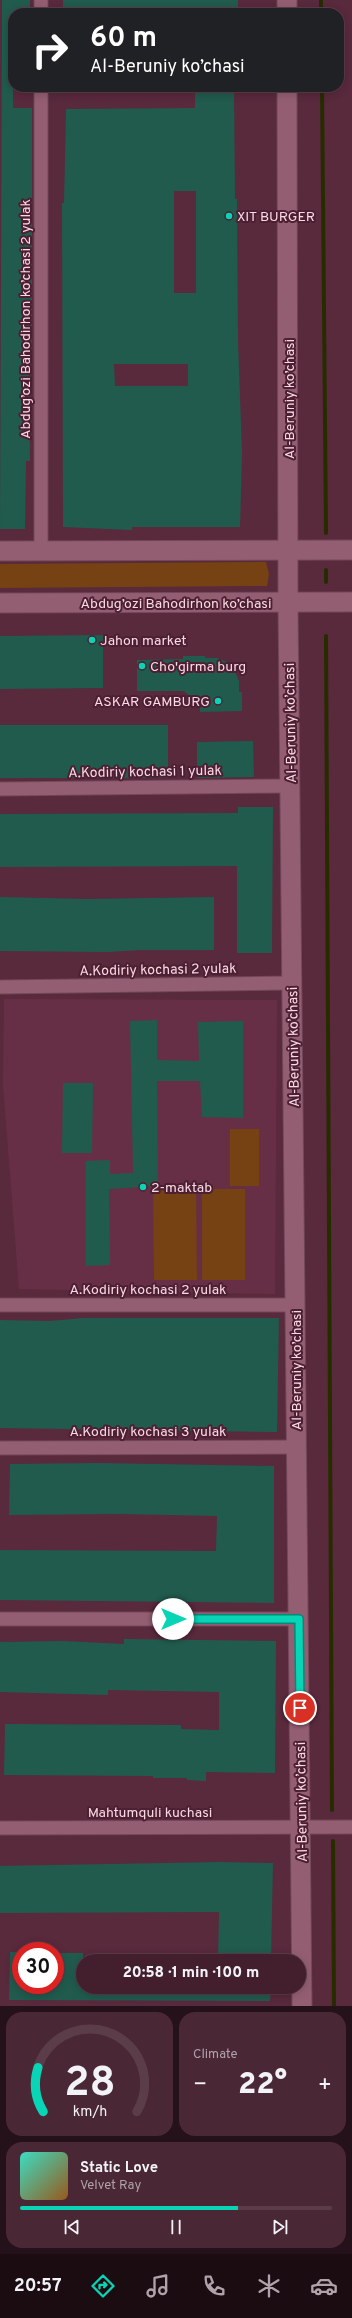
<!DOCTYPE html>
<meta charset="utf-8">
<style>
:root{--surface:#431f2d;--page:#4a2735;--text:#f1f3f6;--muted:#afa2aa;--line:#5b3d49;--accent:#08d5b5}
body{margin:0;font-family:Overpass,sans-serif;background:var(--page);color:var(--text);height:100vh;display:flex;flex-direction:column;font-size:15px;white-space:nowrap}
*{box-sizing:border-box;margin:0}
p{font-size:13px;color:var(--muted)}
.icon{flex:none;width:22px;height:22px;fill:none;stroke:currentColor;stroke-width:2;stroke-linecap:round;stroke-linejoin:round}
.map{position:relative;height:2006px;overflow:hidden}
.side{display:flex;flex-direction:column;gap:6px;padding:6px;background:#251119;flex:1}
.side>*{flex:none}
.hud{position:absolute;left:8px;top:8px;width:336px;height:84px;border-radius:16px;box-shadow:0 2px 10px #0003,0 0 0 1px var(--line);background:#202124;color:#fff;overflow:hidden}
.speed{position:absolute;left:12px;top:1942px;display:flex;gap:8px;font-size:20px;font-weight:700;text-align:center}
.speed>*{display:grid;place-content:center;width:52px;height:52px;border-radius:50%;background:var(--surface);box-shadow:0 2px 10px #0003,0 0 0 1px var(--line);line-height:1}
.speed .limit{border:6px solid #d22;background:#fff;color:#111}
.pin{position:absolute;display:grid;place-items:center;width:34px;height:34px;color:#fff;margin:-17px;border:2px solid #fff;border-radius:50%;box-shadow:0 1px 4px #0007}
.me{position:absolute;width:44px;margin:-22px;rotate:90deg;stroke-linejoin:round;filter:drop-shadow(0 0 3px #0008)}
.turn{display:flex;align-items:center;gap:14px;height:84px;padding:0 16px;font-size:18px}
.turn .icon{width:52px;height:52px;stroke-width:2.5}
.turn b{display:block;font-size:28px;line-height:34px}
.big{font-size:30px;font-weight:800;line-height:1.1}
.side .card{flex:1;display:flex;flex-direction:column;justify-content:center;gap:6px;min-width:0;padding:0 14px;border-radius:16px;background:var(--page)}
.side .dial{align-items:center;gap:0}
.dial svg{height:104px;overflow:visible;fill:none;stroke:var(--line);stroke-width:7;stroke-linecap:round;text-anchor:middle}
.dial text{fill:var(--text);stroke:none}
.song{display:flex;align-items:center;gap:12px}
.cover{width:48px;height:48px;border-radius:6px;background:linear-gradient(135deg,hsl(170 70% 55%),hsl(30 70% 35%))}
.played{height:4px;border-radius:2px;background:linear-gradient(90deg,var(--accent) 70%,var(--line) 70%)}
.keys{display:flex;justify-content:space-around;direction:ltr}
.heat{display:flex;justify-content:space-between;align-items:center;font-size:22px;direction:ltr}
.side .tiles{flex:1;display:grid;gap:6px;grid-template-columns:1fr 1fr}
.card:last-child{grid-column:span 2}
.trip{position:absolute;left:76px;top:1954px;width:230px;height:40px;border-radius:20px;background:var(--surface);box-shadow:0 2px 10px #0003,0 0 0 1px var(--line);font-weight:800;line-height:40px;text-align:center}
.menu{display:flex;height:64px;justify-content:space-around;align-items:center;background:#1b0c12;color:var(--muted)}
.menu .icon{width:28px;height:28px}
.menu .selected{color:var(--accent)}
.menu b{font-size:18px;color:var(--text)}
.map>svg:first-child{display:block}
.built{fill:#672f45}
.green{fill:#764113}
.lines{fill:none;stroke-linecap:round;stroke-linejoin:round}
.stream{stroke:#262c00;stroke-width:4}
.building{fill:#215b4e;fill-rule:evenodd}
.street-casing{stroke:#714859;stroke-width:15}
.secondary-casing{stroke:#714859;stroke-width:21}
.street{stroke:#945e72;stroke-width:13}
.secondary{stroke:#945e72;stroke-width:19}
.route-casing{stroke:#058a76;stroke-width:10}
.route{stroke:#08d5b5;stroke-width:7}
.poi-dot{fill:#08d5b5;stroke:#4d1f32;stroke-width:1.5}
.labels{text-anchor:middle;stroke-width:4;stroke-linejoin:round;paint-order:stroke}
.poi-label{font-size:14px;fill:#f9d9e3;stroke:#4d1f32;text-anchor:start}
.street-label{font-size:14px;fill:#f9d9e3;stroke:#4d1f32}
</style>
<div class="map">
<svg width="352" height="2006" viewBox="0 0 352 2006">
<rect width="100%" height="100%" fill="#59293c"/>
<polygon class="built" points="4,999 277,1000 275,1294 19,1289 3,1085"/>
<g class="green">
<polygon points="266,562 269,574 267,586 0,588 0,564"/>
<rect x="230" y="1129" width="29" height="57"/>
<polygon points="153,1189 196,1189 197,1280 154,1280"/>
<rect x="202" y="1189" width="43" height="91"/>
</g>
<g class="lines">
<g class="stream">
<polyline points="321,0 321,13"/>
<polyline points="322,87 326,533"/>
<polyline points="326,570 326,582"/>
<polyline points="326,636 332,1810"/>
<polyline points="333,1841 334,2006"/>
</g>
</g>
<g class="building">
<polygon points="2,0 30,0 30,13 13,13 13,108 32,108 32,325 31,367 29,367 30,461 26,461 25,529 0,529"/>
<rect x="63" y="0" width="175" height="13"/>
<path d="M195 87H234L235 199H237L238 340 242 454 240 527H132V530L63 527 62 203H64L66 109 195 108ZM174 191H196V293H174ZM114 364H188V386H115Z"/>
<polygon points="103,635 103,688 0,689 0,636"/>
<polygon points="183,656 205,656 205,658 217,658 232,664 239,681 239,692 242,692 242,711 200,712 200,705 184,691 137,691 137,660 183,659"/>
<rect x="0" y="725" width="168" height="53"/>
<polygon points="253,741 254,777 197,778 197,742"/>
<polygon points="238,807 273,807 272,953 237,953 237,866 0,867 0,814 238,813"/>
<polygon points="0,897 87,899 214,897 214,950 141,950 108,952 0,951"/>
<polygon points="157,1020 157,1060 199,1061 198,1022 243,1021 243,1118 202,1117 200,1081 157,1081 158,1186 109,1189 110,1265 86,1266 86,1161 110,1160 110,1174 133,1173 130,1021"/>
<polygon points="63,1083 93,1083 92,1153 62,1153"/>
<polygon points="83,1318 279,1318 277,1432 0,1428 0,1320 49,1321"/>
<polygon points="100,1463 274,1466 274,1603 0,1600 0,1550 216,1551 217,1516 119,1514 9,1515 10,1464"/>
<polygon points="124,1639 276,1641 275,1773 206,1772 206,1781 187,1780 187,1778 153,1778 153,1776 4,1775 5,1724 181,1725 181,1729 219,1730 219,1692 108,1690 108,1695 0,1692 0,1642 63,1641 124,1644"/>
<polygon points="220,1862 273,1863 271,1961 218,1961 219,1912 0,1913 0,1866"/>
<polygon points="10,1952 21,1952 21,1985 55,1985 55,1953 83,1953 83,1987 271,1987 270,2001 9,2000"/>
</g>
<g class="lines">
<defs>
<g id="street">
<polyline points="41,0 41,13"/>
<polyline points="41,551 41,87"/>
<polyline points="0,789 290,786"/>
<polyline points="0,987 292,983"/>
<polyline points="0,1305 296,1305"/>
<polyline points="0,1448 297,1447"/>
<polyline points="0,1619 299,1619"/>
<polyline points="0,1828 352,1827"/>
</g>
<g id="secondary">
<polyline points="287,0 287,13"/>
<polyline points="287,87 288,603 302,2006"/>
<polyline points="0,551 352,550"/>
<polyline points="0,603 352,602"/>
</g>
</defs>
<use href="#street" class="street-casing"/>
<use href="#secondary" class="secondary-casing"/>
<use href="#street" class="street"/>
<use href="#secondary" class="secondary"/>
</g>
<g class="lines">
<defs>
<polyline id="route" points="173,1619 299,1619 300,1708"/>
</defs>
<use href="#route" class="route-casing"/>
<use href="#route" class="route"/>
</g>
<g class="poi-dot">
<circle cx="229" cy="216" r="4"/>
<circle cx="92" cy="640" r="4"/>
<circle cx="142" cy="666" r="4"/>
<circle cx="218" cy="701" r="4"/>
<circle cx="143" cy="1187" r="4"/>
</g>
<g class="labels">
<g class="poi-label">
<text x="237" y="221">XIT BURGER</text>
<text x="100" y="645">Jahon market</text>
<text x="150" y="671">Cho'girma burg</text>
<text x="210" y="706" text-anchor="end">ASKAR GAMBURG</text>
<text x="151" y="1192">2-maktab</text>
</g>
<g class="street-label">
<text transform="translate(25 319) rotate(-90)" y="5">Abdug’ozi Bahodirhon ko’chasi 2 yulak</text>
<text transform="translate(289 399) rotate(-90)" y="5">Al-Beruniy ko’chasi</text>
<text x="176" y="608">Abdug’ozi Bahodirhon ko’chasi</text>
<text transform="translate(290 723) rotate(-91)" y="5">Al-Beruniy ko’chasi</text>
<text transform="translate(145 771) rotate(-1)" y="5">A.Kodiriy kochasi 1 yulak</text>
<text transform="translate(158 969) rotate(-1)" y="5">A.Kodiriy kochasi 2 yulak</text>
<text transform="translate(293 1047) rotate(-91)" y="5">Al-Beruniy ko’chasi</text>
<text x="148" y="1294">A.Kodiriy kochasi 2 yulak</text>
<text transform="translate(296 1370) rotate(-90)" y="5">Al-Beruniy ko’chasi</text>
<text x="148" y="1436">A.Kodiriy kochasi 3 yulak</text>
<text transform="translate(301 1802) rotate(-91)" y="5">Al-Beruniy ko’chasi</text>
<text x="150" y="1817">Mahtumquli kuchasi</text>
</g>
</g>
</svg>
<div class="speed"><div class="limit">30</div></div>
<div class="pin" style="left:300px;top:1708px;background:#d93025"><svg class="icon" aria-label="arrive" viewBox="0 0 24 24"><path d="M6 21V4h12l-3 4 3 4H6"/></svg></div>
<svg class="me" style="left:173px;top:1619px" viewBox="-20 -20 40 40"><circle r="19" fill="#fff"/><path d="M0-13L10 11 0 6-10 11z" fill="#08d5b5"/></svg>
<div class="trip">20:58 · 1 min · 100 m</div>
<div class="hud">
<div class="turn"><svg class="icon" aria-label="right" viewBox="0 0 24 24"><path d="M7 20v-9h11M14 6l5 5-5 5"/></svg><div><b>60 m</b>Al-Beruniy ko’chasi</div></div>
</div>
</div>
<section class="side">
<div class="tiles">
<div class="card dial"><svg viewBox="0 0 100 80">
<path d="M14 69A42 42 0 1 1 86 69"/>
<path d="M14 69A42 42 0 0 1 10 35" stroke="#08d5b5"/>
<text x="50" y="56" font-size="32" font-weight="700">28</text>
<text x="50" y="72" font-size="11">km/h</text>
</svg></div>
<div class="card"><p>Climate</p>
<div class="heat"><a>−</a><b class="big">22°</b><a>+</a></div>
</div>
<div class="card">
<div class="song"><i class="cover"></i><div><b>Static Love</b><p>Velvet Ray</p></div></div>
<div class="played"></div>
<div class="keys"><svg class="icon" aria-label="previous" viewBox="0 0 24 24"><path d="M18 5L8 12l10 7zM5 5v14"/></svg><svg class="icon" aria-label="pause" viewBox="0 0 24 24"><path d="M8 5v14M16 5v14"/></svg><svg class="icon" aria-label="next" viewBox="0 0 24 24"><path d="M6 5l10 7-10 7zM19 5v14"/></svg></div>
</div>
</div>
</section>
<nav class="menu">
<b>20:57</b>
<svg class="icon selected" aria-label="directions" viewBox="0 0 24 24"><path d="M12 3l9 9-9 9-9-9zM9 14v-3h6M13 9l2 2-2 2"/></svg>
<svg class="icon" aria-label="music" viewBox="0 0 24 24"><path d="M9 18V5l10-2v13"/><circle cx="6" cy="18" r="3"/><circle cx="16" cy="16" r="3"/></svg>
<svg class="icon" aria-label="phone" viewBox="0 0 24 24"><path d="M5 4h4l2 5-3 2q2 4 5 5l2-3 5 2v4C11 20 4 13 5 4z"/></svg>
<svg class="icon" aria-label="climate" viewBox="0 0 24 24"><path d="M12 3v18M4 7l16 10M4 17L20 7"/></svg>
<svg class="icon" aria-label="car" viewBox="0 0 24 24"><path d="M5 17H2v-5l4-1 3-4h7l3 4 3 1v5h-3M9 17h6M6 11h13"/><circle cx="7" cy="17" r="2"/><circle cx="17" cy="17" r="2"/></svg>
</nav>
